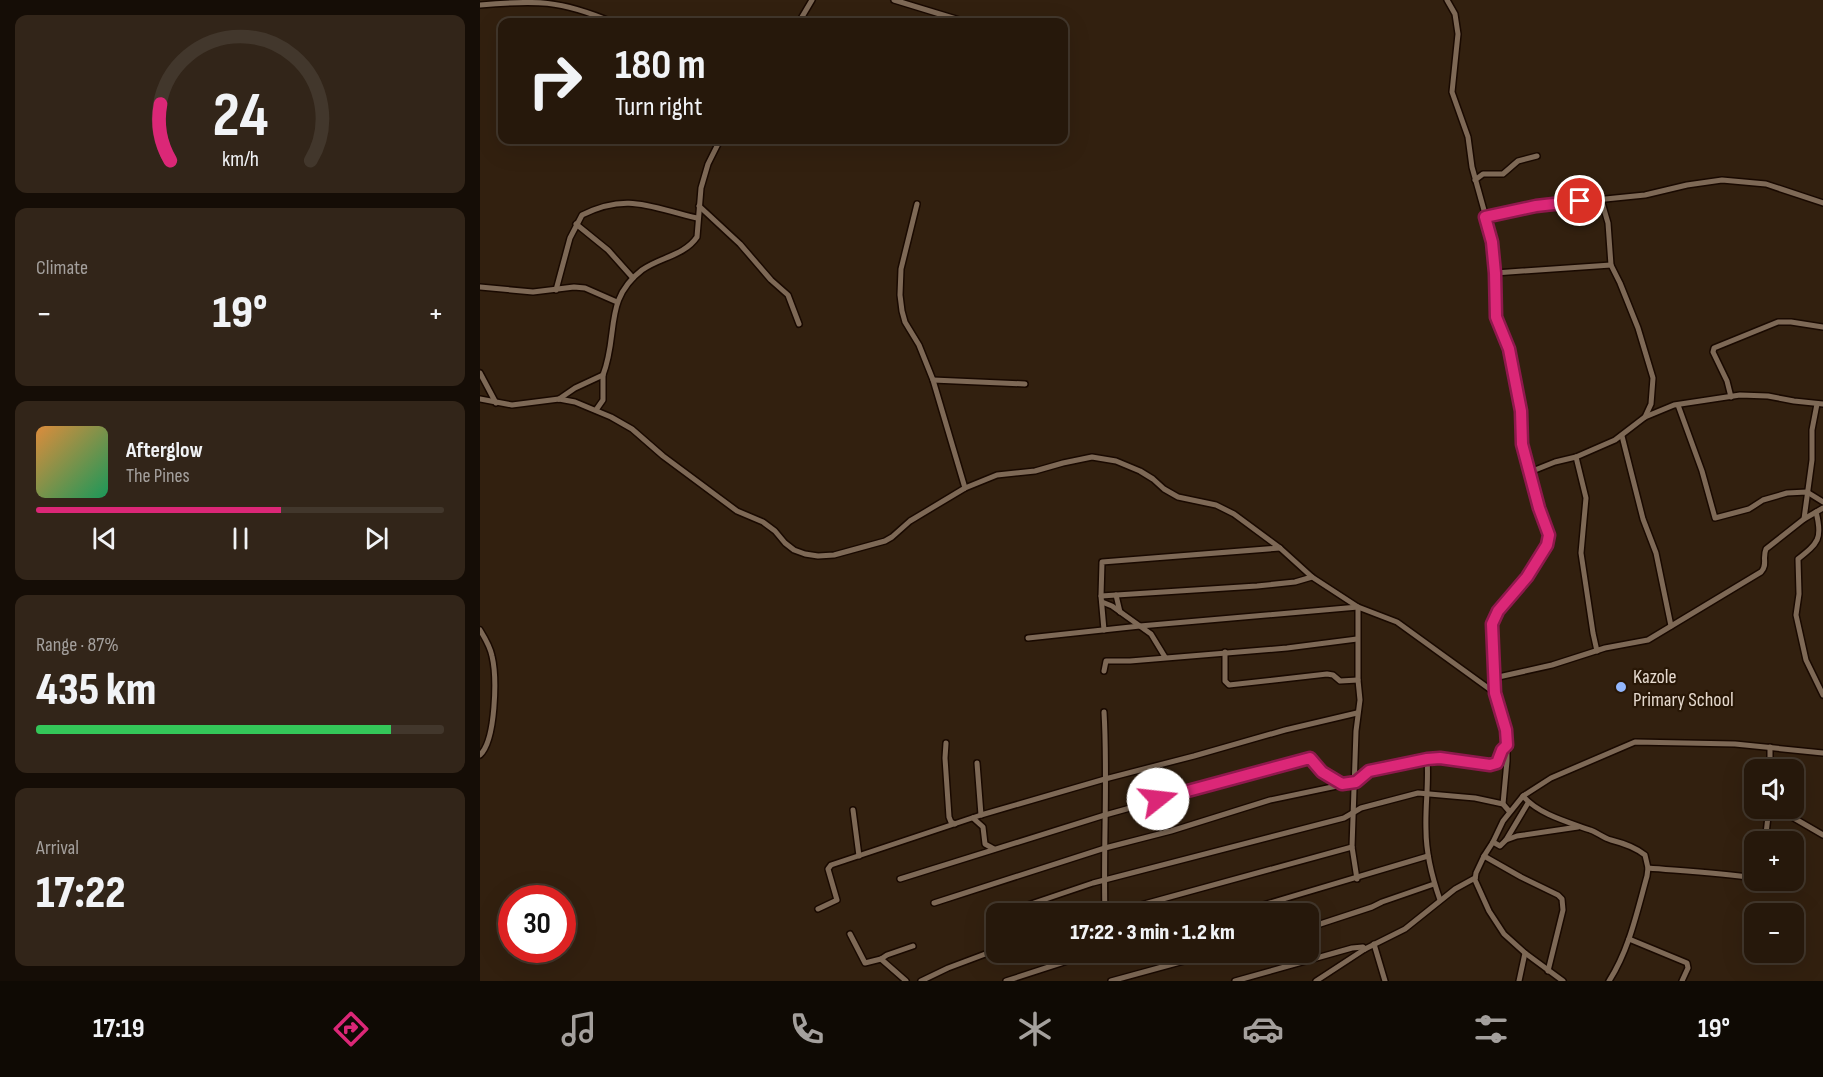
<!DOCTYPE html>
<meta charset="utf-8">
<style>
:root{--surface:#26180b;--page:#322519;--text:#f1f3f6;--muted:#a4a09d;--line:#42372c;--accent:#db2777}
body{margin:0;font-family:"Sofia Sans Condensed",sans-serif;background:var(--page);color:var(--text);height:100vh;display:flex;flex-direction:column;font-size:22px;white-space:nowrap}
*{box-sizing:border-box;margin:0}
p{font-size:20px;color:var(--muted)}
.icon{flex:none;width:33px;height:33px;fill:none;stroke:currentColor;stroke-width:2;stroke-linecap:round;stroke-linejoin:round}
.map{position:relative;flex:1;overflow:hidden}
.details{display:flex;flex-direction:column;gap:15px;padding:15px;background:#150d06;width:480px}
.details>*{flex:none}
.hud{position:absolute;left:18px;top:18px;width:570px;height:126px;border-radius:12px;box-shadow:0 6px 24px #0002,0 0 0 2px var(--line);background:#26180b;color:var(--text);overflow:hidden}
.fabs{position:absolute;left:1264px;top:759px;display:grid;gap:12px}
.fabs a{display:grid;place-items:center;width:60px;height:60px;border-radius:12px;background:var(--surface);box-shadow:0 6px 24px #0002,0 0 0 2px var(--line);font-size:30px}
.speed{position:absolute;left:18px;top:885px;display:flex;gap:12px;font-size:30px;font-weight:700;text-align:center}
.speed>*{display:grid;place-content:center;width:78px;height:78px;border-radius:50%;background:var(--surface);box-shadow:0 6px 24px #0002,0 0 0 2px var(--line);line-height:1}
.speed .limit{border:9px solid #d22;background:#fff;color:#111}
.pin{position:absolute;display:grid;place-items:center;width:51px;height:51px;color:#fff;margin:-26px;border:3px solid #fff;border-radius:50%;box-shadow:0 2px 6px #0007}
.me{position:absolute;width:66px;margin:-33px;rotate:74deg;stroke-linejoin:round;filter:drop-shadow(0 0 4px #0008)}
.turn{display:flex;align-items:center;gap:21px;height:126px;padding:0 18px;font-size:27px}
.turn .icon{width:78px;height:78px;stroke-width:2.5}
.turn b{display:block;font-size:42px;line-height:51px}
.big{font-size:45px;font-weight:800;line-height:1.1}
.details .tile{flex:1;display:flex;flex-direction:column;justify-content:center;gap:9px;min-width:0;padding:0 21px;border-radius:12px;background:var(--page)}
.details .dial{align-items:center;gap:0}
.dial svg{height:156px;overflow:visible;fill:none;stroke:var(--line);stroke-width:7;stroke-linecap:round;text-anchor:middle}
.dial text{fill:var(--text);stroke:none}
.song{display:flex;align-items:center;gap:18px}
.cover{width:72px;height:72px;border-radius:9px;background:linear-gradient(135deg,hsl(30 70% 55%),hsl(150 70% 35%))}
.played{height:6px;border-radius:3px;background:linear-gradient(90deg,var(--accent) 60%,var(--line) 60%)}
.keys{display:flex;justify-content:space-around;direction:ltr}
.heat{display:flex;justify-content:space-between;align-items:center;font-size:33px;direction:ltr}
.charge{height:9px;border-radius:4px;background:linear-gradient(90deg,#34c759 87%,var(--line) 0)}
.trip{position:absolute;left:506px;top:903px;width:333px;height:60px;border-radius:12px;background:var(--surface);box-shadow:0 6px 24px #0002,0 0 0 2px var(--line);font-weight:800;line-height:60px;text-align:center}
.menu{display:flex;height:96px;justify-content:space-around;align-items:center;background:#0f0a04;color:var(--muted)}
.menu .icon{width:42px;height:42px}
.menu .on{color:var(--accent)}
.menu b{font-size:27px;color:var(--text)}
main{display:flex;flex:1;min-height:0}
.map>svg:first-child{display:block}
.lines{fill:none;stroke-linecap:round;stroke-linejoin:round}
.minor-casing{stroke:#190900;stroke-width:8}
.minor{stroke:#7e6956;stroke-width:5}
.route-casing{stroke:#8e194d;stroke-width:15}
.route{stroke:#db2777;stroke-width:10}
.poi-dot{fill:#93b7fd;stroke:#281706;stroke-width:2}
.labels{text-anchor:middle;stroke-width:4.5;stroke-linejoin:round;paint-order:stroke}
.poi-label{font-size:20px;fill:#e5d9ce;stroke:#281706;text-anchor:start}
</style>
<main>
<section class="details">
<div class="tile dial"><svg viewBox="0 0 100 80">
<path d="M14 69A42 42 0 1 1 86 69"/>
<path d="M14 69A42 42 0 0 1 9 40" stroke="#db2777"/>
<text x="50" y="56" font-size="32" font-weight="700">24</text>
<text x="50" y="72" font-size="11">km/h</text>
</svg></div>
<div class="tile"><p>Climate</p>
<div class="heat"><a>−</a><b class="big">19°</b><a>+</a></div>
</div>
<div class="tile">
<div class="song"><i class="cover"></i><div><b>Afterglow</b><p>The Pines</p></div></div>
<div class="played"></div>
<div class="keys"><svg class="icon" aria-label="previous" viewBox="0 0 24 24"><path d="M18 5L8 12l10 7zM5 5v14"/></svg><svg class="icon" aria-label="pause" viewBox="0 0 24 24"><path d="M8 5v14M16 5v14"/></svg><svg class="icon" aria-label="next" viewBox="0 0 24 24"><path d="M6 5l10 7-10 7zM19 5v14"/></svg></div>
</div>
<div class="tile"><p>Range · 87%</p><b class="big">435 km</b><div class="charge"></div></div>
<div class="tile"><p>Arrival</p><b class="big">17:22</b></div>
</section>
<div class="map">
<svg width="1343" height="981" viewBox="0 0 1343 981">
<rect width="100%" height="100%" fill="#32200f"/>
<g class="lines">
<defs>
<g id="minor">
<polyline points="414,0 486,22"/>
<polyline points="967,0 975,14 978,34 972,92 988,137 992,167 1012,239 1015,273 1015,312 1029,349 1041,411 1042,444 1058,505 1069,535 1067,545 1047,577 1018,611 1013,624 1015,693 1026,730 1027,745 1027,761 1023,804 1029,811"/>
<path d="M0 5C56 0 80 0 132 22"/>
<polyline points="319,22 332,0"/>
<polyline points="995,180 1003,174 1023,174 1038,161 1057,156"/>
<polyline points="1121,199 1128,223 1131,265 1140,283 1158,328 1173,378 1171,404 1165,417"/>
<polyline points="437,204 421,269 420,295 422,311 425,322 439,345 453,380 485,488"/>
<polyline points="219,206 260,244 291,280 308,295 319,324"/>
<polyline points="1005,217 1056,206 1165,195 1207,185 1242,180 1286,184 1343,203"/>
<polyline points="96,224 128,250 153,278"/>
<polyline points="1015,273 1131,265"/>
<polyline points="0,287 53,292 94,287 105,288 137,302"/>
<path d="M76 290 90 238 102 215C148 192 172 208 217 218"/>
<polyline points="0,373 16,403"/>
<polyline points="453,380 545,384"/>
<polyline points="1251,397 1247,381 1233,352 1234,348 1298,322 1311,322 1343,327"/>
<polyline points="0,399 32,405 79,399 95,402 131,417 152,429 183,456 257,511 283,522 295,531 305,543 314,550 325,554 338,556 354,555 405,541 412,537 430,521 485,488 517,475 555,471 583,463 612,457 636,461 660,471 673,479 684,489 698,497 736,505 754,514 800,548 832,577 878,607 917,622 1015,693"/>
<path d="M79 399 95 388 123 375C139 334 123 300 162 270 180 257 204 256 217 237L221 188 228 164 240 140"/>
<polyline points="1198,405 1222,471 1235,518 1269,509 1283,500 1307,493 1327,492 1343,502"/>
<polyline points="116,410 123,400 123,375"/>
<polyline points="1142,436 1163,519 1176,553 1191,626"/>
<polyline points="1096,457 1106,498 1101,553 1113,633 1117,651"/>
<polyline points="1050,472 1075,462 1096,457 1135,440 1165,417 1194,405 1260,395 1288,396 1314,401 1343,404"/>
<path d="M1336 512C1343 539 1338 543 1318 559L1319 594 1316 615 1326 660 1343 695"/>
<polyline points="1324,519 1332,460 1332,430 1337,404"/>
<polyline points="636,595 640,612"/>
<polyline points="621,596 777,586 815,582 832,577"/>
<polyline points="622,602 632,606 671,634 685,657"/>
<path d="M0 630C5 638 10 646 12 656 17 677 16 740 0 755"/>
<polyline points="624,630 621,596 622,562 800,548"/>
<polyline points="548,638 660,626 878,607 878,680 880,700 876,731 872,847 877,879"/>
<polyline points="745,652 745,681 749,685 847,674 853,675 860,681 878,680"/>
<polyline points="624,671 626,661 650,661 807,648 877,639"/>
<path d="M1014 678 1072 665 1125 648 1168 640 1281 572C1288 565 1282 558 1286 549L1324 519 1343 508"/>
<path d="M624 712C628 779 623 846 625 914"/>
<polyline points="466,743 465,758 469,817 471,822 475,824"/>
<polyline points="1290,747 1290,770"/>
<path d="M947 759C949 783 945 806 946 830 946 855 952 877 960 900"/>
<polyline points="497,763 501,815"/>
<path d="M1043 796C1058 814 1088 822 1110 830 1117 832 1123 838 1131 840 1143 843 1155 847 1165 855L1168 868 1167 876C1157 912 1149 950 1129 981"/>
<polyline points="1302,808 1312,817 1343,835"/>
<polyline points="373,810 379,856"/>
<polyline points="493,818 503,827 505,844 514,849"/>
<polyline points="1026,840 1037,836 1098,827"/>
<polyline points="1013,842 1020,846 1026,840 1048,803"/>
<polyline points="1285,842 1289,808"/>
<polyline points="1004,856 1041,877 1078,895 1082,899 1083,910 1068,971"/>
<path d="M1168 868C1204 871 1239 873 1275 878"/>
<polyline points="420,879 625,815 830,758 842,772 862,784"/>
<polyline points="1286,880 1303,888"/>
<path d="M454 903 625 848 691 831 790 800 876 782 889 771 947 759 960 758 1015 764C1020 760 1022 750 1027 745"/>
<polyline points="542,907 613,883 864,818 881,808 938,793 995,798 1023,804"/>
<polyline points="338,909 357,900 348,869 351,865 501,815 625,779 714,756 805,730 877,713"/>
<polyline points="638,914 646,909 872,847"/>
<polyline points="753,914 948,856"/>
<polyline points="828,928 892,907 902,902 954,884"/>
<polyline points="370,934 385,963 401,959 407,955 433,946"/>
<polyline points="1149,939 1207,963 1208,968 1202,981"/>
<polyline points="894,944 905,981"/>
<polyline points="401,959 426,981"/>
<polyline points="441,981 468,968 516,950"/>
<polyline points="526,981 615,952"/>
<polyline points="631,981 737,952"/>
<polyline points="755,981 872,948 883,947 885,949"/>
<polyline points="836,981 885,949 925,929 975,889 995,878"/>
<polyline points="1039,981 1045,953"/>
<polyline points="1083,981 1045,953 1024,934 1009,911 995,880 996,873 1004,856 1013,842 1023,821 1043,796 1071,778 1155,742 1255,744 1343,753"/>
</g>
</defs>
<use href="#minor" class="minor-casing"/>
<use href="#minor" class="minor"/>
</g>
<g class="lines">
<defs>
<polyline id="route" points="678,799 830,758 842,772 862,784 876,782 889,771 947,759 960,758 1010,765 1017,763 1022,750 1027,745 1026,730 1015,693 1012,624 1018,611 1047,577 1067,545 1069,535 1059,508 1042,444 1041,411 1029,349 1016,317 1015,273 1012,242 1005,217 1056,206 1100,201"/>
</defs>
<use href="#route" class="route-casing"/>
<use href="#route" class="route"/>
</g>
<circle class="poi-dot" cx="1141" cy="687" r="6"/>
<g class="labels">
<g class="poi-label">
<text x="1153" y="683">Kazole<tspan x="1153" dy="23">Primary School</tspan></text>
</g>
</g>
</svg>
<div class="fabs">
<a><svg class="icon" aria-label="sound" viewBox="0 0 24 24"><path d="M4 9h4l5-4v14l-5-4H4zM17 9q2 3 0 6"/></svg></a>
<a>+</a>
<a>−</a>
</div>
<div class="speed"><div class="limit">30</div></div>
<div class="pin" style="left:1100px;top:201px;background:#d93025"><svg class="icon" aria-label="arrive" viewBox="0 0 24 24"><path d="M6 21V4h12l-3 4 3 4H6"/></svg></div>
<svg class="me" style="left:678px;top:799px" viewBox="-20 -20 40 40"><circle r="19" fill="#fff"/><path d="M0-13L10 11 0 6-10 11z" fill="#db2777"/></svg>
<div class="trip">17:22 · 3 min · 1.2 km</div>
<div class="hud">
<div class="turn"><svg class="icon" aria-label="right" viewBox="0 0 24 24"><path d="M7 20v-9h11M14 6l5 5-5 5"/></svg><div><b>180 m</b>Turn right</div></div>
</div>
</div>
</main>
<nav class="menu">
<b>17:19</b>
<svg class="icon on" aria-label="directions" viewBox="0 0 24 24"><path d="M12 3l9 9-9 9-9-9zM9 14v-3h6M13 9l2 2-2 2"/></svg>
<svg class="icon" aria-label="music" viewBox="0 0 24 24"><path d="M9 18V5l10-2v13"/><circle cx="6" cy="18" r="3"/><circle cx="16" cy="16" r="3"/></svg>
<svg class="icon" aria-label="phone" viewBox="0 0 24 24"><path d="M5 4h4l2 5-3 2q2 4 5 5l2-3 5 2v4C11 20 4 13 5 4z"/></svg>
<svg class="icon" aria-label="climate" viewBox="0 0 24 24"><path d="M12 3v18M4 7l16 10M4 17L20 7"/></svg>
<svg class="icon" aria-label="car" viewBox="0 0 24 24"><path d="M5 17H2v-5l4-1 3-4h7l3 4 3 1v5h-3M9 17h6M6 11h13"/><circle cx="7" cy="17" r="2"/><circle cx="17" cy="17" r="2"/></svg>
<svg class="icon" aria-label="filters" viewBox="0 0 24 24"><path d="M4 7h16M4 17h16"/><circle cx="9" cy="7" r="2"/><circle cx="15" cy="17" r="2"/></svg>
<b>19°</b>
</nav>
